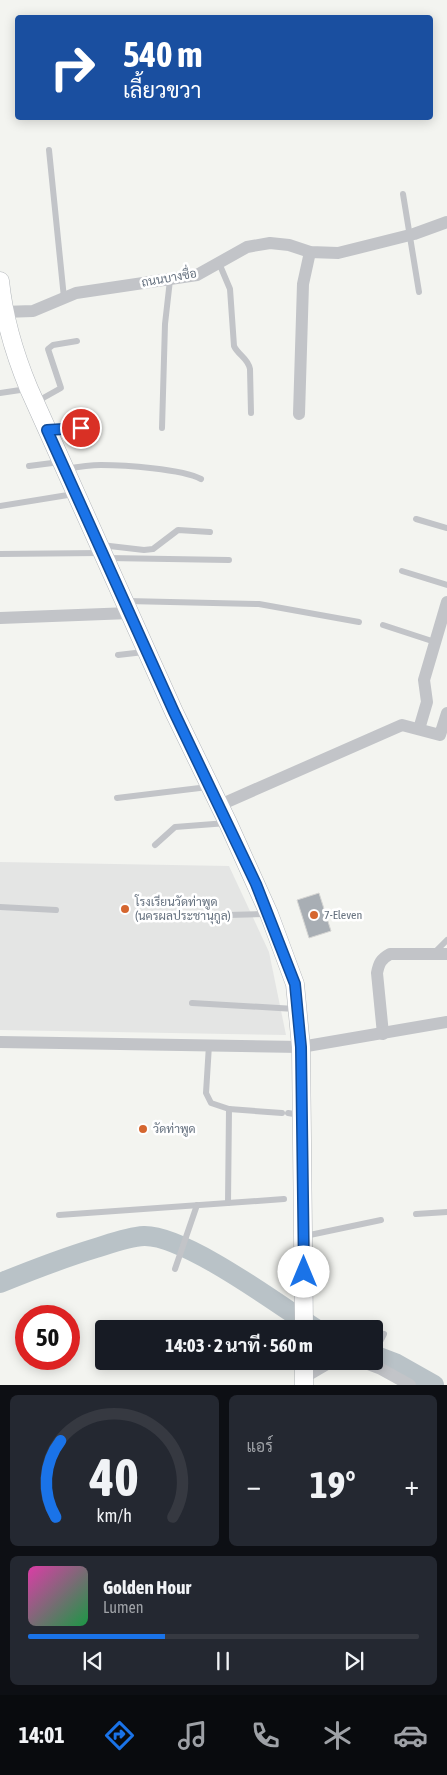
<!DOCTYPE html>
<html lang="th">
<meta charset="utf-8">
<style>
:root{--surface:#171b24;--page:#242831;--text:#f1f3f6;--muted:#9ea1a6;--line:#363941;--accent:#1a73e8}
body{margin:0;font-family:"Asap Condensed",Sarabun,sans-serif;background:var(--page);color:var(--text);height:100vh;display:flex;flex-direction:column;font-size:19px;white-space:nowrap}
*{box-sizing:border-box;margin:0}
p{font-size:16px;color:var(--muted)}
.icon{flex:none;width:28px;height:28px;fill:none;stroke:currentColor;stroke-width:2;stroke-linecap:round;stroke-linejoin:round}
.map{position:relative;height:1385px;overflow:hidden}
.panel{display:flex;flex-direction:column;gap:10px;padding:10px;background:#0d0f14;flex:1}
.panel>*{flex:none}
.guide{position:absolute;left:15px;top:15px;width:418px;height:105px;border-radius:5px;box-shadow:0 2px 12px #0003;background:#1a4fa0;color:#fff;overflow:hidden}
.speed{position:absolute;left:15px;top:1305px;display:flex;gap:10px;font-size:25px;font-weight:700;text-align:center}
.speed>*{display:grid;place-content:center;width:65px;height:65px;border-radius:50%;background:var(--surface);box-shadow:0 2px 12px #0003;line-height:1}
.speed .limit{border:8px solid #d22;background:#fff;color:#111}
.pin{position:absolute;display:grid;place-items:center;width:42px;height:42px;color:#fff;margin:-21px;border:2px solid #fff;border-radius:50%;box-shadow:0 1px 5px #0007}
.me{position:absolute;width:55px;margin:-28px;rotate:0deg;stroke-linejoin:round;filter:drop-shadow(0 0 4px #0008)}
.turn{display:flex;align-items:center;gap:18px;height:105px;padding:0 25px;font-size:22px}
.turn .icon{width:65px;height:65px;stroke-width:2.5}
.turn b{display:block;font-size:35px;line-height:42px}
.big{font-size:38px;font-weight:700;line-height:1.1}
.panel .widget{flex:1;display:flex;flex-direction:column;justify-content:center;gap:8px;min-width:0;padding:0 18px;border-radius:8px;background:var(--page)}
.panel .dial{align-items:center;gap:0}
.dial svg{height:130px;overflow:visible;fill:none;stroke:var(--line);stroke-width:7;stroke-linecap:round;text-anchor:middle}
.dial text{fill:var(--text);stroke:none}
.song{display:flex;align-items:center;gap:15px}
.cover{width:60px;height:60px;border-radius:8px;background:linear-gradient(135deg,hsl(320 70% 55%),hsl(140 70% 35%))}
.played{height:5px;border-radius:2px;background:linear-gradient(90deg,var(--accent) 35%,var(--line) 35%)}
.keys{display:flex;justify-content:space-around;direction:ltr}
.heat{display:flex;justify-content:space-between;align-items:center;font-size:28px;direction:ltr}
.panel .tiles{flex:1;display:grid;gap:10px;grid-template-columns:1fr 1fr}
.widget:last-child{grid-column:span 2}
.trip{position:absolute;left:95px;top:1320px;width:288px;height:50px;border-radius:5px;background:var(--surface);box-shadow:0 2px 12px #0003;font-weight:700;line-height:50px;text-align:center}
.dock{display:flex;height:80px;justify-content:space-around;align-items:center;background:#090b0e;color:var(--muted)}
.dock .icon{width:35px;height:35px}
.dock .selected{color:var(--accent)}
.dock b{font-size:22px;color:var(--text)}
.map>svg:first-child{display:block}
.built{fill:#e4e5e4}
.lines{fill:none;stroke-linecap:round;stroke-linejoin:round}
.river{stroke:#b9c2c7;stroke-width:20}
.building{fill:#a8aeb4;stroke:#d5d5d3}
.secondary-casing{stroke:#b2b6ba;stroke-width:19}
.service{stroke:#c2c4c8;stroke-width:6}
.minor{stroke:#c2c4c8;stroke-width:12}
.secondary{stroke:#fff;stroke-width:18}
.route-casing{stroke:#114b97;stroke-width:12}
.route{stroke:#1a73e8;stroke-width:9}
.poi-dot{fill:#d5662f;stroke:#fff;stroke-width:2}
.labels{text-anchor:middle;stroke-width:5;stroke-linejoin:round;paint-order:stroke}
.street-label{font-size:12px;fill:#65717f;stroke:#fff}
.poi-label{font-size:12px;fill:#65717f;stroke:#fff;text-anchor:start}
</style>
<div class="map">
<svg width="447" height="1385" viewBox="0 0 447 1385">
<rect width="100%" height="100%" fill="#f3f4f0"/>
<polygon class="built" points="0,862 229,866 269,952 286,1035 0,1030"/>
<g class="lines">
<g class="river">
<path d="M0 1283C32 1270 63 1258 96 1248 112 1243 128 1237 144 1236 185 1235 279 1305 316 1329"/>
<polyline points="374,1355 395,1363 434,1385"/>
</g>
</g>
<polygon class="building" points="319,893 331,931 309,938 297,900"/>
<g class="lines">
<defs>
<g id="secondary">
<path d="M0 281C4 320 14 353 29 389L174 712 228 823 269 914 295 984 301 1047 304 1329"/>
<polyline points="304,1361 304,1385"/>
</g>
</defs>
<use href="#secondary" class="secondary-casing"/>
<g class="service">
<polyline points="49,150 64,298"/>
<polyline points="403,194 419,292"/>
<path d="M219 263 230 289 234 346C238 355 248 358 250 369L251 413"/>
<polyline points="0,393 27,389"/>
<polyline points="36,402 61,388 48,349 53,345 77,341"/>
<polyline points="162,428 165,324 170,280"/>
<polyline points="48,430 98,428"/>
<polyline points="29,466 60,462"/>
<path d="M66 469C77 467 89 465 101 465 124 465 182 469 201 479"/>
<polyline points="0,506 74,494"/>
<polyline points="416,519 447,528"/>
<polyline points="101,545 144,550 153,549 178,530 210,532"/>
<polyline points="0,554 100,553"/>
<polyline points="108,558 229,560"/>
<polyline points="402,571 447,585"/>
<polyline points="127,601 259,604 359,622"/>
<polyline points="383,625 435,642"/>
<polyline points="118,655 144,652"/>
<polyline points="117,798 208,787"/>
<polyline points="155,845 175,827 227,823"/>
<polyline points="0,907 56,910"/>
<polyline points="153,917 267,914"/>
<polyline points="434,953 447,940"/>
<polyline points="192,1003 295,1009"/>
<polyline points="209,1045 206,1093 211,1103 229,1109 282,1113"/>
<polyline points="288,1113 300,1115"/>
<polyline points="228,1203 229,1109"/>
<polyline points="416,1214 447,1212"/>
<polyline points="59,1215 284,1199"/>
<polyline points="305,1236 381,1220"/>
<polyline points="175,1269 197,1205"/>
<polyline points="374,1353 384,1334"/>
</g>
<g class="minor">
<polyline points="3,312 33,311 76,293 197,275 247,247 270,243 289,245 310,252 338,253 414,234 447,222"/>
<polyline points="299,414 303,284 310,252"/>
<polyline points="0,618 130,613"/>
<polyline points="419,729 427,702 424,680 447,602"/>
<polyline points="220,805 402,725 440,735 447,713"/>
<path d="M383 1034 377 973C379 963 381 959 390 954H447"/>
<polyline points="0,1042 301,1047 447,1022"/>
<polyline points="360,1361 381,1369 410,1385"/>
<polyline points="303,1378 332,1361"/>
</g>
<use href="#secondary" class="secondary"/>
</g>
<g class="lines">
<defs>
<polyline id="route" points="81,428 47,430 174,712 256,884 295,984 301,1047 304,1272"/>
</defs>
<use href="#route" class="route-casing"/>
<use href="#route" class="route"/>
</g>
<g class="poi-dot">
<circle cx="125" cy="909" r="5"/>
<circle cx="314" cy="915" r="5"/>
<circle cx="143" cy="1129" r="5"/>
</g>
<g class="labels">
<g class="street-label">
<text transform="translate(169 278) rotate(-10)" y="4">ถนนบางซื่อ</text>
</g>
<g class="poi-label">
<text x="135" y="906">โรงเรียนวัดท่าพูด<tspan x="135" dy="14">(นครผลประชานุกูล)</tspan></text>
<text x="324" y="919">7-Eleven</text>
<text x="153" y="1133">วัดท่าพูด</text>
</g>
</g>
</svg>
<div class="speed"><div class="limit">50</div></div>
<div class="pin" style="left:81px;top:428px;background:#d93025"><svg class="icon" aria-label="arrive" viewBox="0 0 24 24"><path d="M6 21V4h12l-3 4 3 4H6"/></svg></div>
<svg class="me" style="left:304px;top:1272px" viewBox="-20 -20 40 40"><circle r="19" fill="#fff"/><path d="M0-13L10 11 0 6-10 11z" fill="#1a73e8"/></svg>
<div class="trip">14:03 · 2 นาที · 560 m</div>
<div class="guide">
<div class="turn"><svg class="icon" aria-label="right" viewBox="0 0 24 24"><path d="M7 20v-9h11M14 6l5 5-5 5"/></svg><div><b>540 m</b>เลี้ยวขวา</div></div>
</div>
</div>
<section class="panel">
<div class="tiles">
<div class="widget dial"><svg viewBox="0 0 100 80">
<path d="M14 69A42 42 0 1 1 86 69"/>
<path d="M14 69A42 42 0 0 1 17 22" stroke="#1a73e8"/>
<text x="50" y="56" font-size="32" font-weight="700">40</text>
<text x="50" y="72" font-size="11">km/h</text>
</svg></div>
<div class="widget"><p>แอร์</p>
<div class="heat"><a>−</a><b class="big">19°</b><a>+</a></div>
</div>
<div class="widget">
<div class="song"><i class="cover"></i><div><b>Golden Hour</b><p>Lumen</p></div></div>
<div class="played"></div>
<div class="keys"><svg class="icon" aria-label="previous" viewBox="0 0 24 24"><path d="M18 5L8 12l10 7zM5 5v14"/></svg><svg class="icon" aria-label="pause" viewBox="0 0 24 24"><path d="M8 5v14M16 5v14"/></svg><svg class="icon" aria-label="next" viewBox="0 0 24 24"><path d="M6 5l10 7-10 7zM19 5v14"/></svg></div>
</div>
</div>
</section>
<nav class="dock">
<b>14:01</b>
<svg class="icon selected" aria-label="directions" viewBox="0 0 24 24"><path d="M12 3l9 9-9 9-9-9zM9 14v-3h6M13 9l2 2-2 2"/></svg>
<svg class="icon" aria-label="music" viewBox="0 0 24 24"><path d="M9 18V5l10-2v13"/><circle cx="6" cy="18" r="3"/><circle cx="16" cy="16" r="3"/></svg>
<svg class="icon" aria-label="phone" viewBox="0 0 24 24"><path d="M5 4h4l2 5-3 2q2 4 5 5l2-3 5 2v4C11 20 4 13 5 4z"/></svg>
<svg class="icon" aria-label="climate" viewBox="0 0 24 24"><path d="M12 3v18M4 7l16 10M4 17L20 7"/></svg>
<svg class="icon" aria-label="car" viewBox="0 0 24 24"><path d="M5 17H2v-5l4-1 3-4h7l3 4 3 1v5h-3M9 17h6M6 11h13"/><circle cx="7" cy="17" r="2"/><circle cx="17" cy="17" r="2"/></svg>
</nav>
